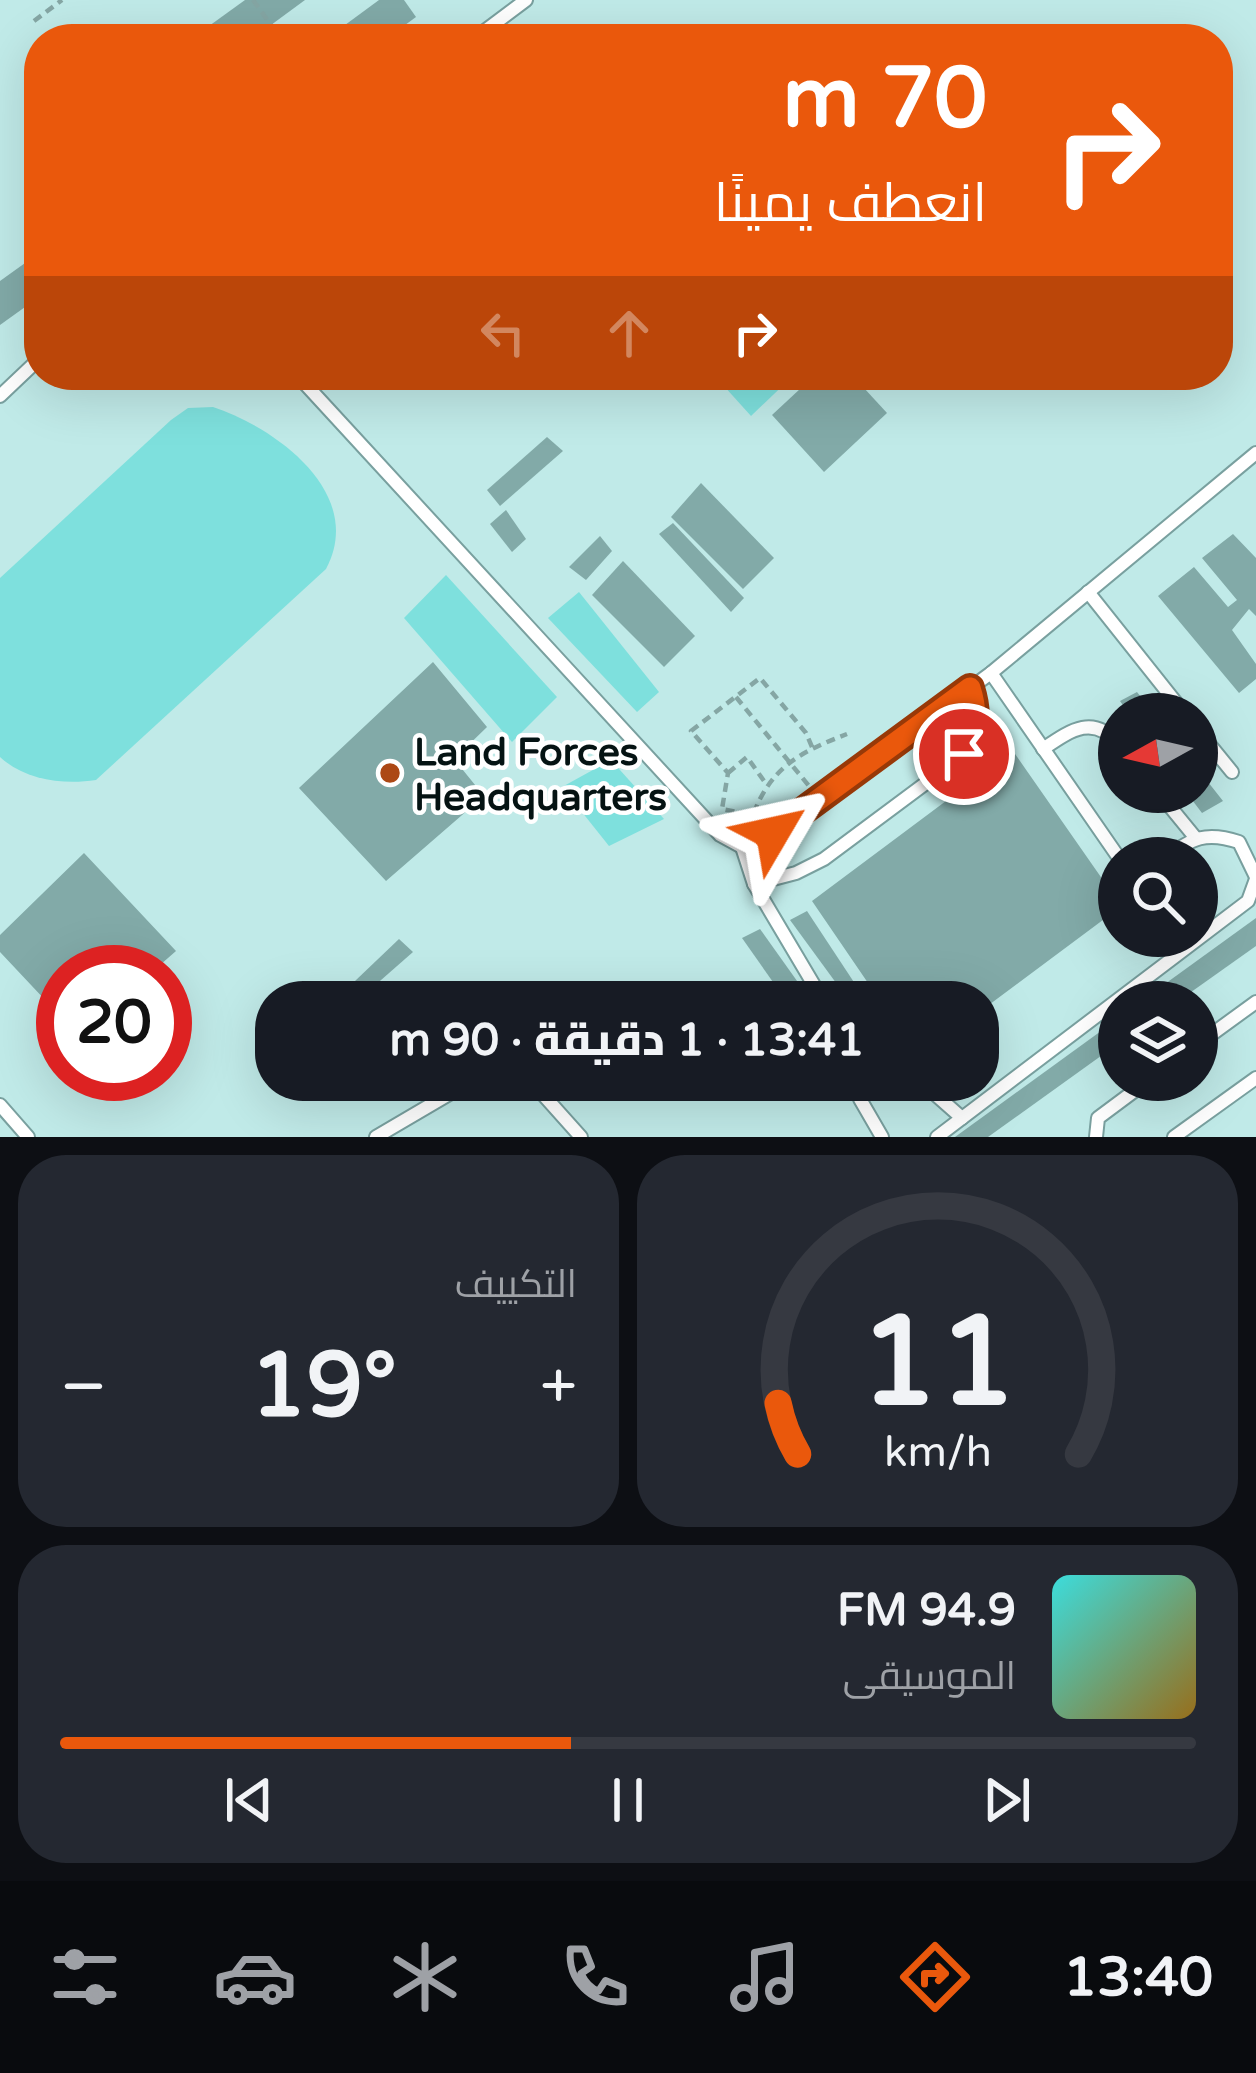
<!DOCTYPE html>
<html lang="ar">
<meta charset="utf-8">
<style>
:root{--surface:#171b24;--page:#242831;--text:#f1f3f6;--muted:#9ea1a6;--line:#363941;--accent:#ea580c}
body{margin:0;font-family:"Varela Round",Cairo,sans-serif;background:var(--page);color:var(--text);direction:rtl;height:100vh;display:flex;flex-direction:column;font-size:45px;white-space:nowrap}
*{box-sizing:border-box;margin:0}
p{font-size:39px;color:var(--muted)}
.icon{flex:none;width:66px;height:66px;fill:none;stroke:currentColor;stroke-width:2;stroke-linecap:round;stroke-linejoin:round}
.map{position:relative;height:1137px;overflow:hidden;direction:ltr}
.details{display:flex;flex-direction:column;gap:18px;padding:18px;background:#0d0f14;flex:1}
.details>*{flex:none}
.hud{position:absolute;left:24px;top:24px;width:1209px;height:366px;border-radius:48px;box-shadow:0 12px 48px #0002;direction:rtl;background:#ea580c;color:#fff;overflow:hidden}
.needle{width:78px;rotate:262deg}
.controls{position:absolute;left:1098px;top:693px;display:grid;gap:24px}
.controls a{display:grid;place-items:center;width:120px;height:120px;border-radius:50%;background:var(--surface);box-shadow:0 12px 48px #0002;font-size:60px}
.speed{position:absolute;left:36px;top:945px;display:flex;gap:24px;font-size:60px;font-weight:700;text-align:center}
.speed>*{display:grid;place-content:center;width:156px;height:156px;border-radius:50%;background:var(--surface);box-shadow:0 12px 48px #0002;line-height:1}
.speed .limit{border:18px solid #d22;background:#fff;color:#111}
.pin{position:absolute;display:grid;place-items:center;width:102px;height:102px;color:#fff;margin:-51px;border:6px solid #fff;border-radius:50%;box-shadow:0 3px 12px #0007}
.me{position:absolute;width:132px;margin:-66px;rotate:54deg;stroke-linejoin:round;filter:drop-shadow(0 0 9px #0008)}
.turn{display:flex;align-items:center;gap:42px;height:252px;padding:0 48px;font-size:54px}
.turn .icon{width:156px;height:156px;stroke-width:2.5}
.turn b{display:block;font-size:84px;line-height:102px}
.lanes{display:flex;align-items:center;height:114px;padding:0 48px;background:#0003;justify-content:center;gap:60px;direction:ltr}
.lanes .off{opacity:.35}
.big{font-size:90px;font-weight:800;line-height:1.1}
.details .widget{flex:1;display:flex;flex-direction:column;justify-content:center;gap:18px;min-width:0;padding:0 42px;border-radius:48px;background:var(--page)}
.details .dial{align-items:center;gap:0}
.dial svg{height:312px;overflow:visible;fill:none;stroke:var(--line);stroke-width:7;stroke-linecap:round;text-anchor:middle}
.dial text{fill:var(--text);stroke:none}
.song{display:flex;align-items:center;gap:36px}
.cover{width:144px;height:144px;border-radius:18px;background:linear-gradient(135deg,hsl(180 70% 55%),hsl(40 70% 35%))}
.played{height:12px;border-radius:6px;background:linear-gradient(90deg,var(--accent) 45%,var(--line) 45%)}
.keys{display:flex;justify-content:space-around;direction:ltr}
.heat{display:flex;justify-content:space-between;align-items:center;font-size:66px;direction:ltr}
.details .tiles{flex:1;display:grid;gap:18px;grid-template-columns:1fr 1fr}
.widget:last-child{grid-column:span 2}
.trip{position:absolute;left:255px;top:981px;width:744px;height:120px;border-radius:48px;background:var(--surface);box-shadow:0 12px 48px #0002;font-weight:800;line-height:120px;text-align:center;direction:rtl}
.tab-bar{display:flex;height:192px;justify-content:space-around;align-items:center;background:#090b0e;color:var(--muted)}
.tab-bar .icon{width:84px;height:84px}
.tab-bar .current{color:var(--accent)}
.tab-bar b{font-size:54px;color:var(--text)}
.map>svg:first-child{display:block}
.green{fill:#7ee0dd}
.building{fill:#82aaa8}
.lines{fill:none;stroke-linecap:round;stroke-linejoin:round}
.service-casing{stroke:#79a09f;stroke-width:16}
.path{stroke:#85a6a4;stroke-width:4.5;stroke-dasharray:9 6;stroke-linecap:butt}
.service{stroke:#fff;stroke-width:12}
.route-casing{stroke:#983908;stroke-width:30}
.route{stroke:#ea580c;stroke-width:21}
.poi-dot{fill:#ac4815;stroke:#fff;stroke-width:4.5}
.labels{text-anchor:middle;stroke-width:9;stroke-linejoin:round;paint-order:stroke}
.poi-label{font-size:39px;font-weight:bold;fill:#051313;stroke:#fff;text-anchor:start}
</style>
<div class="map">
<svg width="1256" height="1137" viewBox="0 0 1256 1137">
<rect width="100%" height="100%" fill="#c0eae8"/>
<g class="green">
<polygon points="714,375 794,375 751,416"/>
<path d="M213 407C277 428 366 494 326 569L96 780C63 785 25 780 0 757V578L171 420 188 408Z"/>
<polygon points="446,575 557,697 512,742 404,618"/>
<polygon points="579,592 659,692 637,712 548,618"/>
<polygon points="611,760 664,819 609,846 562,787"/>
</g>
<g class="building">
<polygon points="245,0 305,0 252,39 191,39"/>
<polygon points="379,0 404,0 416,17 386,39 326,39"/>
<polygon points="39,253 39,297 0,325 0,281"/>
<polygon points="815,375 852,375 887,413 824,472 772,415"/>
<polygon points="547,437 563,451 500,506 487,490"/>
<polygon points="701,483 774,558 743,589 671,517"/>
<polygon points="506,510 526,539 512,552 490,524"/>
<polygon points="673,523 744,598 731,612 659,534"/>
<polygon points="1233,534 1256,558 1256,616 1249,609 1232,630 1256,664 1256,679 1239,693 1158,596 1194,567 1228,607 1237,600 1202,558"/>
<polygon points="600,536 612,551 586,580 569,567"/>
<polygon points="623,561 695,636 664,667 592,595"/>
<polygon points="433,662 487,727 454,759 484,796 386,881 299,788"/>
<polygon points="1137,692 1154,714 1129,714 1120,701"/>
<polygon points="1013,751 1119,903 1119,908 978,1013 978,1002 881,1002 812,901"/>
<polygon points="1197,768 1223,801 1202,813 1186,792 1197,792"/>
<polygon points="84,853 176,951 152,972 63,972 63,1019 0,952 0,935"/>
<polygon points="807,911 867,1002 850,1002 790,920"/>
<polygon points="1256,918 1256,946 1177,1002 1140,1002"/>
<polygon points="760,929 812,1002 787,1002 742,938"/>
<polygon points="399,939 413,952 356,1002 333,1002"/>
<polygon points="1119,1018 1119,1043 988,1137 955,1137"/>
</g>
<g class="lines">
<defs>
<g id="service">
<polyline points="474,39 526,0"/>
<polyline points="297,375 720,835 742,847 773,833 991,673 1256,453"/>
<polyline points="0,396 39,359"/>
<polyline points="1088,592 1185,714"/>
<polyline points="991,673 1119,858"/>
<polyline points="1197,729 1232,772"/>
<path d="M1043 749C1071 730 1093 714 1119 744"/>
<polyline points="1158,792 1194,836"/>
<polyline points="742,847 754,884 824,1002"/>
<path d="M1165 858C1192 838 1206 831 1239 842L1256 877"/>
<path d="M754 884 796 873 824 859 965 754C976 729 978 713 970 687"/>
<polyline points="1197,1045 1256,1002"/>
<polyline points="530,1080 581,1137"/>
<polyline points="867,1080 860,1099 882,1137"/>
<polyline points="919,1080 962,1118"/>
<polyline points="0,1105 28,1137"/>
<polyline points="376,1137 473,1080"/>
<polyline points="937,1137 1248,901 1256,879"/>
<polyline points="1096,1137 1098,1118 1149,1080"/>
<polyline points="1174,1137 1256,1078"/>
</g>
</defs>
<use href="#service" class="service-casing"/>
<g class="path">
<polyline points="253,0 281,39"/>
<polyline points="34,21 62,0"/>
<polyline points="736,697 809,786"/>
<path d="M812 747 806 733 760 678 691 731 728 773 722 809 753 815C771 767 800 752 847 734"/>
<polyline points="728,773 747,757 764,781"/>
</g>
<use href="#service" class="service"/>
</g>
<g class="lines">
<defs>
<path id="route" d="M773 833 970 688C978 713 976 729 964 754"/>
</defs>
<use href="#route" class="route-casing"/>
<use href="#route" class="route"/>
</g>
<circle class="poi-dot" cx="390" cy="773" r="12"/>
<g class="labels">
<g class="poi-label">
<text x="414" y="765">Land Forces<tspan x="414" dy="45">Headquarters</tspan></text>
</g>
</g>
</svg>
<div class="controls">
<a><svg class="needle" viewBox="-14 -14 28 28"><path d="M0-13l5 13h-10z" fill="#e53935"/><path d="M0 13l5-13h-10z" fill="#9ea1a6"/></svg></a>
<a><svg class="icon" aria-label="search" viewBox="0 0 24 24"><circle cx="10" cy="10" r="6"/><path d="M15 15l6 6"/></svg></a>
<a><svg class="icon" aria-label="layers" viewBox="0 0 24 24"><path d="M12 4l9 5-9 5-9-5zM3 14l9 5 9-5"/></svg></a>
</div>
<div class="speed"><div class="limit">20</div></div>
<div class="pin" style="left:964px;top:754px;background:#d93025"><svg class="icon" aria-label="arrive" viewBox="0 0 24 24"><path d="M6 21V4h12l-3 4 3 4H6"/></svg></div>
<svg class="me" style="left:773px;top:833px" viewBox="-20 -20 40 40"><path d="M0-17L14 15 0 8-14 15z" fill="#ea580c" stroke="#fff" stroke-width="4"/></svg>
<div class="trip">13:41 · 1 دقيقة · 90 m</div>
<div class="hud">
<div class="turn"><svg class="icon" aria-label="right" viewBox="0 0 24 24"><path d="M7 20v-9h11M14 6l5 5-5 5"/></svg><div><b>70 m</b>انعطف يمينًا</div></div>
<div class="lanes"><svg class="icon off" aria-label="left" viewBox="0 0 24 24"><path d="M17 20v-9H6M10 6l-5 5 5 5"/></svg><svg class="icon off" aria-label="ahead" viewBox="0 0 24 24"><path d="M12 20V5M6 11l6-6 6 6"/></svg><svg class="icon" aria-label="right" viewBox="0 0 24 24"><path d="M7 20v-9h11M14 6l5 5-5 5"/></svg></div>
</div>
</div>
<section class="details">
<div class="tiles">
<div class="widget dial"><svg viewBox="0 0 100 80">
<path d="M14 69A42 42 0 1 1 86 69"/>
<path d="M14 69A42 42 0 0 1 9 56" stroke="#ea580c"/>
<text x="50" y="56" font-size="32" font-weight="700">11</text>
<text x="50" y="72" font-size="11">km/h</text>
</svg></div>
<div class="widget"><p>التكييف</p>
<div class="heat"><a>−</a><b class="big">19°</b><a>+</a></div>
</div>
<div class="widget">
<div class="song"><i class="cover"></i><div><b>94.9 FM</b><p>الموسيقى</p></div></div>
<div class="played"></div>
<div class="keys"><svg class="icon" aria-label="previous" viewBox="0 0 24 24"><path d="M18 5L8 12l10 7zM5 5v14"/></svg><svg class="icon" aria-label="pause" viewBox="0 0 24 24"><path d="M8 5v14M16 5v14"/></svg><svg class="icon" aria-label="next" viewBox="0 0 24 24"><path d="M6 5l10 7-10 7zM19 5v14"/></svg></div>
</div>
</div>
</section>
<nav class="tab-bar">
<b>13:40</b>
<svg class="icon current" aria-label="directions" viewBox="0 0 24 24"><path d="M12 3l9 9-9 9-9-9zM9 14v-3h6M13 9l2 2-2 2"/></svg>
<svg class="icon" aria-label="music" viewBox="0 0 24 24"><path d="M9 18V5l10-2v13"/><circle cx="6" cy="18" r="3"/><circle cx="16" cy="16" r="3"/></svg>
<svg class="icon" aria-label="phone" viewBox="0 0 24 24"><path d="M5 4h4l2 5-3 2q2 4 5 5l2-3 5 2v4C11 20 4 13 5 4z"/></svg>
<svg class="icon" aria-label="climate" viewBox="0 0 24 24"><path d="M12 3v18M4 7l16 10M4 17L20 7"/></svg>
<svg class="icon" aria-label="car" viewBox="0 0 24 24"><path d="M5 17H2v-5l4-1 3-4h7l3 4 3 1v5h-3M9 17h6M6 11h13"/><circle cx="7" cy="17" r="2"/><circle cx="17" cy="17" r="2"/></svg>
<svg class="icon" aria-label="filters" viewBox="0 0 24 24"><path d="M4 7h16M4 17h16"/><circle cx="9" cy="7" r="2"/><circle cx="15" cy="17" r="2"/></svg>
</nav>
